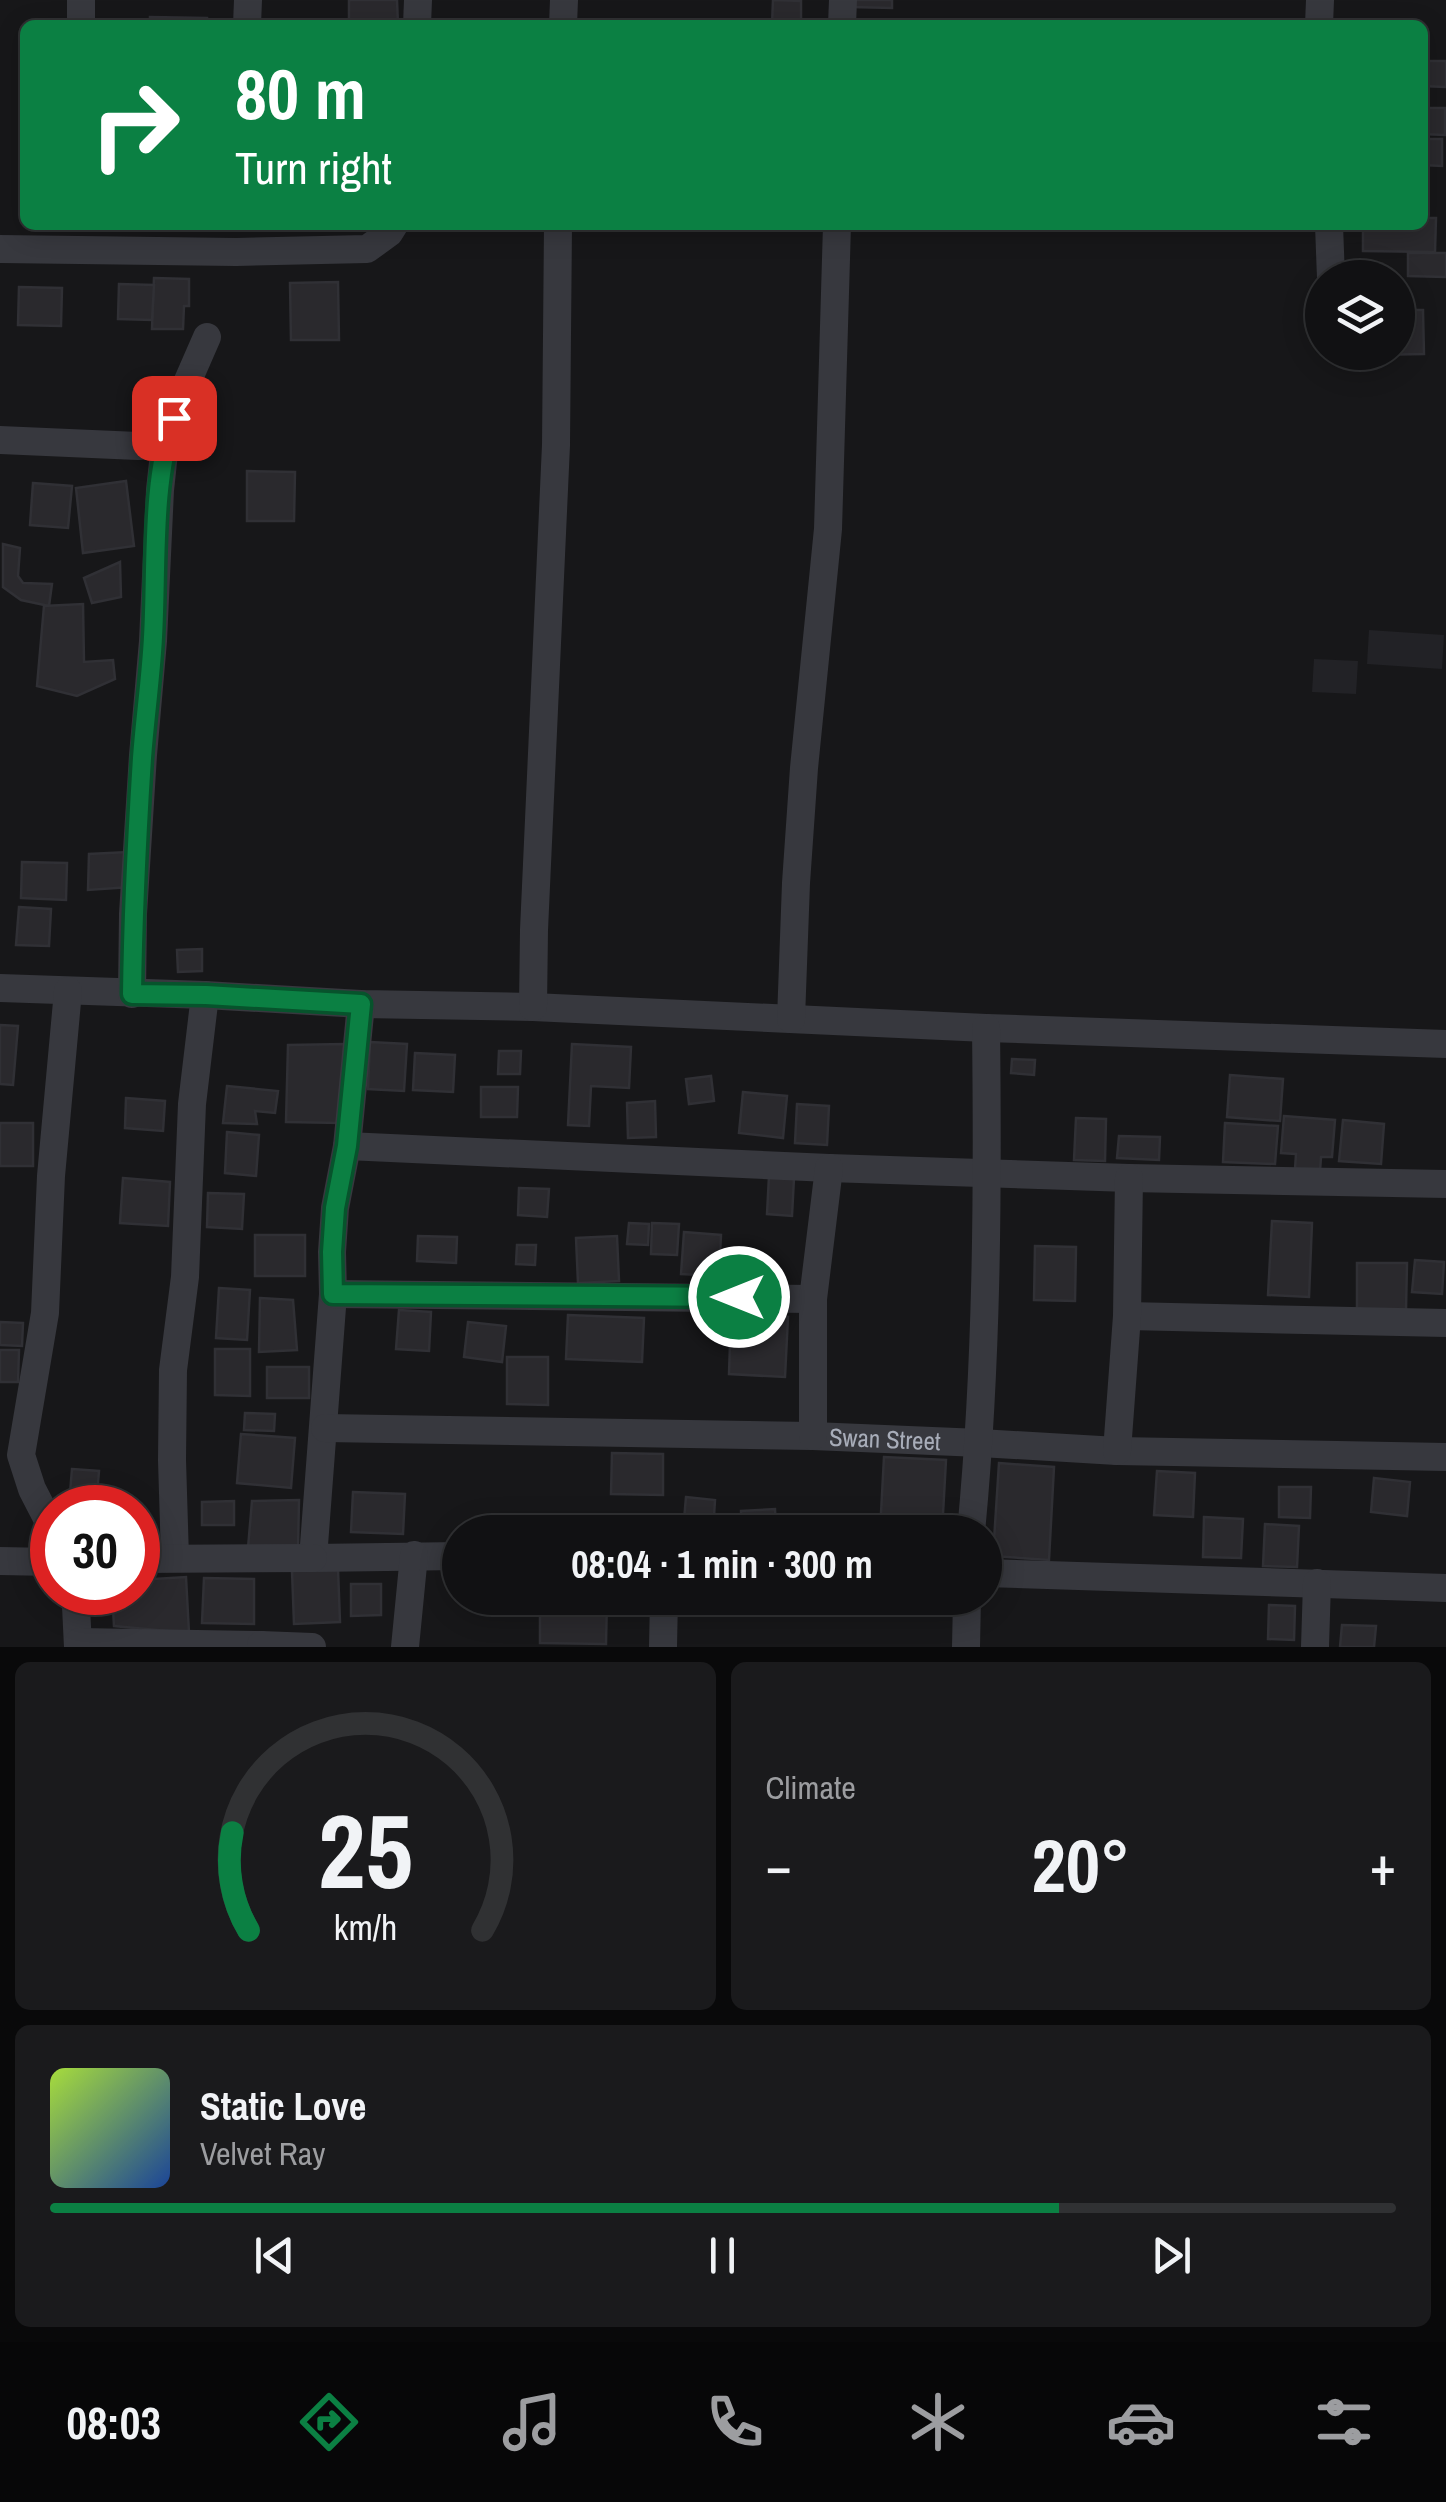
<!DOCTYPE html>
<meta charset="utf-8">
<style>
:root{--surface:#111113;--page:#1a1a1c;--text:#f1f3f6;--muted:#9c9da0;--line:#303133;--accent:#0b8043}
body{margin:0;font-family:"Archivo Narrow",sans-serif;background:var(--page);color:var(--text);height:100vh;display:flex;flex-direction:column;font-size:38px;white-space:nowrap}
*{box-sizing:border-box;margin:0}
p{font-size:32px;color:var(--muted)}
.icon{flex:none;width:55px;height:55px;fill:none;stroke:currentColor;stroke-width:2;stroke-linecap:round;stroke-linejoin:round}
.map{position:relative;height:1647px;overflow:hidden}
.sheet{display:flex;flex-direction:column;gap:15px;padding:15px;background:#09090a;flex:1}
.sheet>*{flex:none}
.hud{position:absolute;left:20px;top:20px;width:1408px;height:210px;border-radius:15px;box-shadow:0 5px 25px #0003,0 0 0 2px var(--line);background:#0b8043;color:#fff;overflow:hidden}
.buttons{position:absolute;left:1305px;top:260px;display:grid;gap:20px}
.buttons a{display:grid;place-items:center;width:110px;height:110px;border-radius:50%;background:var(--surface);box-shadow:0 5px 25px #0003,0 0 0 2px var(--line);font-size:50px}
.speed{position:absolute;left:30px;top:1485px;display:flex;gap:20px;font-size:50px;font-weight:700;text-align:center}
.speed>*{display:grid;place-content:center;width:130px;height:130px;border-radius:50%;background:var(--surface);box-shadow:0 5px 25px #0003,0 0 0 2px var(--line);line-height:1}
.speed .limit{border:15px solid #d22;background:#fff;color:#111}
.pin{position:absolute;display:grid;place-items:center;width:85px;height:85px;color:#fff;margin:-42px;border-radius:20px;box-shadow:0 5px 15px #0006}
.me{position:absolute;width:110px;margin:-55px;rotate:270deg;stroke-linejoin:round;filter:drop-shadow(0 0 8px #0008)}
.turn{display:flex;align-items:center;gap:35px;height:210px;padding:0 50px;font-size:45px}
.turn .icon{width:130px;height:130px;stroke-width:2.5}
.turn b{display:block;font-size:70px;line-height:85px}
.big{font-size:75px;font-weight:800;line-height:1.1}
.sheet .tile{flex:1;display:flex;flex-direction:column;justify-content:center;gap:15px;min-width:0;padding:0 35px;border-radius:15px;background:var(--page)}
.sheet .dial{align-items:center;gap:0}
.dial svg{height:260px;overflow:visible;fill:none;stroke:var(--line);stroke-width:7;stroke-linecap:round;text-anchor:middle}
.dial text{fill:var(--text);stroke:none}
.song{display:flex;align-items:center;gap:30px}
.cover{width:120px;height:120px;border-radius:15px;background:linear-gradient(135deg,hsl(80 70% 55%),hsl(220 70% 35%))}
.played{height:10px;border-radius:5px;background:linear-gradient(90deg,var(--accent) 75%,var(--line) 75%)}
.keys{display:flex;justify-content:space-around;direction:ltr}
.heat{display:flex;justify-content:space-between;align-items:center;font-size:55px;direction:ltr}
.sheet .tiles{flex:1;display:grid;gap:15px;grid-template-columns:1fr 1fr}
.tile:last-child{grid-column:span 2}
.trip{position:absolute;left:442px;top:1515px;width:560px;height:100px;border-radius:50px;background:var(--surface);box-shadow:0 5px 25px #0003,0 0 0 2px var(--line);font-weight:800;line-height:100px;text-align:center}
.dock{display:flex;height:160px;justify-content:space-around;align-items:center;background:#070708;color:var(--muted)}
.dock .icon{width:70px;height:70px}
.dock .active{color:var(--accent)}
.dock b{font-size:45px;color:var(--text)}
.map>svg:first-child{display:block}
.built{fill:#222226}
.building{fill:#2a292d;stroke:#303035;stroke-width:2.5}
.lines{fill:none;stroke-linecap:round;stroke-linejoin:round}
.minor{stroke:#37383e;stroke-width:28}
.route-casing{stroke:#07532c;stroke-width:25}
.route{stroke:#0b8043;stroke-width:18}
.labels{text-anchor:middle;stroke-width:10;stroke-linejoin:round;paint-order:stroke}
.street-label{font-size:25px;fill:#a8adb9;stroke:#121114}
</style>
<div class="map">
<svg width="1446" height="1647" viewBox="0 0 1446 1647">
<rect width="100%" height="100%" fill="#171719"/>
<g class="built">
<polygon points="1369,630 1444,635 1442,669 1367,664"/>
<polygon points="1314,659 1358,661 1356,694 1312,692"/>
</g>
<g class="building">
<polygon points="349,0 397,0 398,25 349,25"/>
<polygon points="773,0 801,1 801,25 772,25"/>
<polygon points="851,0 892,0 892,8 851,7"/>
<polygon points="150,17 207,18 207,25 150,25"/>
<polygon points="1422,61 1446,61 1446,87 1422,86"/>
<polygon points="1422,108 1445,108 1445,135 1422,134"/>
<polygon points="1422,139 1442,139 1442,166 1422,165"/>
<polygon points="1422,218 1436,218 1435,252 1363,251 1363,225 1422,225"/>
<polygon points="1408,253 1446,253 1446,277 1408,276"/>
<polygon points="154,278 189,279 189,306 184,306 183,329 152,329"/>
<polygon points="338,282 339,340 291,340 290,283"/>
<polygon points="119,284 154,285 152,320 118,319"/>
<polygon points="19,287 62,288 61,326 18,325"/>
<polygon points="1398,310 1423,310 1424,354 1371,355 1371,352 1398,352"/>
<polygon points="247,471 295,472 294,521 247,521"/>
<polygon points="126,481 134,546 83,553 76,488"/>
<polygon points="33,483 72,486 68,528 30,525"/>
<polygon points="3,544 20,548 18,576 23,583 52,584 49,606 21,600 3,587"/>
<polygon points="120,562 121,597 92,603 84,578"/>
<polygon points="83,604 84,662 113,660 115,679 77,696 37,686 44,606"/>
<polygon points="128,852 130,887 88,890 89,854"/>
<polygon points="22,862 67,863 66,900 21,898"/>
<polygon points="19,907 51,909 49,946 16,945"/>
<polygon points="202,949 202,971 178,972 177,950"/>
<polygon points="0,1025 18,1026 13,1085 0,1084"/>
<polygon points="370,1042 407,1044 404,1091 368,1089"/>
<polygon points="344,1044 341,1123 286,1122 288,1045"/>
<polygon points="572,1044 631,1047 629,1088 591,1086 589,1126 568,1125"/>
<polygon points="499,1051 521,1051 520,1074 498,1074"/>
<polygon points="415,1053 455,1055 453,1092 413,1090"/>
<polygon points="1012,1059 1035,1060 1034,1075 1011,1073"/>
<polygon points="1230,1075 1283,1079 1280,1121 1227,1117"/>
<polygon points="711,1076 714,1101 689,1104 686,1079"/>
<polygon points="227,1086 278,1091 275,1113 255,1111 257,1124 223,1123"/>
<polygon points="481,1087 518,1087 517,1117 481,1117"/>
<polygon points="743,1092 787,1096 783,1138 739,1133"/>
<polygon points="126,1098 165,1101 163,1131 125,1128"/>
<polygon points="655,1101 656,1137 628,1138 627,1103"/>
<polygon points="797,1104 829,1106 827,1145 795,1143"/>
<polygon points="1284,1116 1335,1120 1332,1157 1321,1157 1320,1171 1295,1169 1296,1154 1281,1153"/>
<polygon points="1076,1118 1106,1119 1105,1161 1074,1160"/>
<polygon points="1343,1120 1384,1124 1381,1164 1339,1161"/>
<rect x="0" y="1123" width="33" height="43"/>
<polygon points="1225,1123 1278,1126 1275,1164 1223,1162"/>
<polygon points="227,1132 259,1135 256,1176 225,1173"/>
<polygon points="1119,1136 1160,1137 1159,1160 1117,1158"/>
<polygon points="769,1176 794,1178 792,1216 767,1214"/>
<polygon points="123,1178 170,1182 168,1226 120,1223"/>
<polygon points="519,1188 549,1189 547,1217 518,1215"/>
<polygon points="208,1193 244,1194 242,1229 207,1227"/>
<polygon points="1272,1221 1312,1223 1309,1297 1268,1295"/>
<polygon points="629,1223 649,1224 648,1245 627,1244"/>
<polygon points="652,1223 679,1224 677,1255 651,1254"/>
<polygon points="684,1232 721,1235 719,1276 681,1274"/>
<rect x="255" y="1235" width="50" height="41"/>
<polygon points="418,1236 457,1237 456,1263 417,1261"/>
<polygon points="617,1236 619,1281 578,1283 576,1238"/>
<polygon points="517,1245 536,1245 535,1265 516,1264"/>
<polygon points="1035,1246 1076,1247 1075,1301 1034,1300"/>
<polygon points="1415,1260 1444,1262 1442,1294 1412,1292"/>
<polygon points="1357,1263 1407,1263 1406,1310 1357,1309"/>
<polygon points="219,1288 250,1290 247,1340 216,1338"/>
<polygon points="260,1298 293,1300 297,1350 259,1352"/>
<polygon points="399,1310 431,1312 429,1351 396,1349"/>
<polygon points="731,1314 788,1317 785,1377 729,1374"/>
<polygon points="568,1315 644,1318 642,1362 566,1359"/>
<polygon points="0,1322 23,1323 22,1346 0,1345"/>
<polygon points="468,1322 506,1326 502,1362 464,1357"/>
<polygon points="215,1349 250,1349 250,1396 215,1395"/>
<polygon points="0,1350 19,1350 18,1382 0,1382"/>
<polygon points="507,1357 548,1357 548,1405 507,1404"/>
<rect x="267" y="1367" width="42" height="31"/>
<polygon points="245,1413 275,1414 274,1431 244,1430"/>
<polygon points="241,1434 295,1438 291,1488 237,1483"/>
<polygon points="612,1453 663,1454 663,1495 611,1494"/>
<polygon points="884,1457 946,1460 942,1532 880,1532"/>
<polygon points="999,1463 1054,1467 1049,1560 993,1556"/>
<polygon points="72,1469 99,1471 97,1495 70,1493"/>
<polygon points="1157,1471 1195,1473 1193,1517 1154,1515"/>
<polygon points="1374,1478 1410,1482 1407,1516 1371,1512"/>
<polygon points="1279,1487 1311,1487 1310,1518 1279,1517"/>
<polygon points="353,1492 405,1494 403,1534 351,1532"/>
<polygon points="686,1497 715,1500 713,1532 683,1532"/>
<polygon points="299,1500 298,1549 248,1548 252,1501"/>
<polygon points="234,1501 234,1525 202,1525 202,1502"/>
<polygon points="775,1509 776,1532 742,1532 741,1511"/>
<polygon points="1204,1517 1243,1519 1241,1558 1203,1557"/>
<polygon points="1265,1524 1299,1526 1297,1567 1263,1566"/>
<polygon points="338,1569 340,1622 294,1624 292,1571"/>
<polygon points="186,1577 189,1633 114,1626 112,1592 138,1592 138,1580"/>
<polygon points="204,1578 254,1579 254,1624 202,1623"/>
<polygon points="351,1584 381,1584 381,1615 351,1616"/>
<polygon points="477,1598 518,1598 516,1614 472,1608"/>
<polygon points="540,1598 607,1598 606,1644 540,1643"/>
<polygon points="1269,1605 1295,1606 1294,1640 1268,1639"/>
<polygon points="1342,1625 1376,1626 1374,1647 1340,1647"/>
</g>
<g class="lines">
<g class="minor">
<polyline points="81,0 81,25"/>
<polyline points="247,25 248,0"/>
<polyline points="417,25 418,0"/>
<polyline points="563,25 564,0"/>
<polyline points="842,25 843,0"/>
<polyline points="1319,25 1320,0"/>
<polyline points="1329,225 1331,278"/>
<polyline points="0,249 236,252 367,249 389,233 394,225"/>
<polyline points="0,440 138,446 165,444"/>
<polyline points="0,988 205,995 361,1004 533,1007 986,1028 1446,1044"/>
<polyline points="132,994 133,914 143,755 153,641 160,490 165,444 183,392 207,337"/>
<polyline points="361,1004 347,1146 335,1208 332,1252 333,1294 313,1558 460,1556"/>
<polyline points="533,1007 534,930 556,445 558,225"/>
<polyline points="791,1019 796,883 804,768 828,529 837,225"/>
<polyline points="347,1146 829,1168 1129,1178 1446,1184"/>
<polyline points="333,1294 813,1299"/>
<polyline points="1127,1316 1446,1323"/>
<path id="s1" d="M325 1428 813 1436 980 1443 1117 1451 1446 1457"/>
<polyline points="813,1436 813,1299 829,1168"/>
<polyline points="1117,1451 1127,1316 1129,1178"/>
<polyline points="52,1528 32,1489 21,1455 45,1313 51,1176 68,991"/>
<path d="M971 1532C987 1365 988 1196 986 1028"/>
<polyline points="175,1558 172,1460 173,1370 185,1277 192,1104 205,995"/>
<polyline points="138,1559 313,1558"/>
<polyline points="0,1561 52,1562"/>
<polyline points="985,1573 1446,1588"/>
<polyline points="72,1592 76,1606 78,1647"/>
<polyline points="79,1642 261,1645"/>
<polyline points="261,1647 261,1645 312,1647"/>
<polyline points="405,1647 414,1555"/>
<polyline points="663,1647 664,1598"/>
<polyline points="966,1647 967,1598"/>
<polyline points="1315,1647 1317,1583"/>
</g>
</g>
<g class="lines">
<defs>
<path id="route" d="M174 418C151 483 157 567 153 637 151 677 145 717 142 758 137 836 133 915 132 994L206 995 361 1004 347 1146 335 1208 332 1252 333 1294 739 1297"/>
</defs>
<use href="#route" class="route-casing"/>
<use href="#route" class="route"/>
</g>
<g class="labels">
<g class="street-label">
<text dy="9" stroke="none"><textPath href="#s1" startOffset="560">Swan Street</textPath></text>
</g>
</g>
</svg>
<div class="buttons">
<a><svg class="icon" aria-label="layers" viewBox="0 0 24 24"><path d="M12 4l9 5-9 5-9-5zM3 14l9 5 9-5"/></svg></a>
</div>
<div class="speed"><div class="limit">30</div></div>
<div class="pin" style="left:174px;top:418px;background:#d93025"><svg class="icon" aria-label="arrive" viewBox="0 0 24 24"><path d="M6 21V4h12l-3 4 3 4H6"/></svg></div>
<svg class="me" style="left:739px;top:1297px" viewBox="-20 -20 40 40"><circle r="17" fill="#0b8043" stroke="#fff" stroke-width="3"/><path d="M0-11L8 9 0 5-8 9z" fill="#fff"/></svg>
<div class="trip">08:04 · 1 min · 300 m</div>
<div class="hud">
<div class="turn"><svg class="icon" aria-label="right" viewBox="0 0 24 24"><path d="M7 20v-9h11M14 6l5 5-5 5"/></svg><div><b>80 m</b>Turn right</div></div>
</div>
</div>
<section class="sheet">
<div class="tiles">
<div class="tile dial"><svg viewBox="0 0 100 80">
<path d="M14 69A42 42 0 1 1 86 69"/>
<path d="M14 69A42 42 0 0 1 9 39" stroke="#0b8043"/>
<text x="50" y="56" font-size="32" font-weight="700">25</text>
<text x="50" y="72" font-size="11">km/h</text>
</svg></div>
<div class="tile"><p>Climate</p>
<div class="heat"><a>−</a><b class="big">20°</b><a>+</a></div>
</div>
<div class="tile">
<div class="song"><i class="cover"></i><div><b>Static Love</b><p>Velvet Ray</p></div></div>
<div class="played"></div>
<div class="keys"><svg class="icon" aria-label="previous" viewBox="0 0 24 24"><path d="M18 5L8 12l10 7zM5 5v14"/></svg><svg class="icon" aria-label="pause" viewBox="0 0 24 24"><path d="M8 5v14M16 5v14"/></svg><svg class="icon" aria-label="next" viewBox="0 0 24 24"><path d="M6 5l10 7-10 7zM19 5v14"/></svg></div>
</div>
</div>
</section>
<nav class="dock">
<b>08:03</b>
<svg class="icon active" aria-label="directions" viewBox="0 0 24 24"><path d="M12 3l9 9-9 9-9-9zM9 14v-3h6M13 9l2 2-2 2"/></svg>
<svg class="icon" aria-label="music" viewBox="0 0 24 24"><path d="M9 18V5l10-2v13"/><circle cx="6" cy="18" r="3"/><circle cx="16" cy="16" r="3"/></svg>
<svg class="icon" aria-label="phone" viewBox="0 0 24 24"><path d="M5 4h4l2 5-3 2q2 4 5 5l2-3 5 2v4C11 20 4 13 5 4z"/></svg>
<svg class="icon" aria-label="climate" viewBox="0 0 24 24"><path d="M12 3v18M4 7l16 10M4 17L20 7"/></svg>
<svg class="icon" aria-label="car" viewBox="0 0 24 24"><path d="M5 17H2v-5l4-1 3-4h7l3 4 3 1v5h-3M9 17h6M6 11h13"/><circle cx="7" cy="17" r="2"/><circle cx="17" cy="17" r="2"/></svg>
<svg class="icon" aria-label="filters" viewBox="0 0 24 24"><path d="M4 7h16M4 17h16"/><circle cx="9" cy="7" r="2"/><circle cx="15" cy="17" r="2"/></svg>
</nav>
